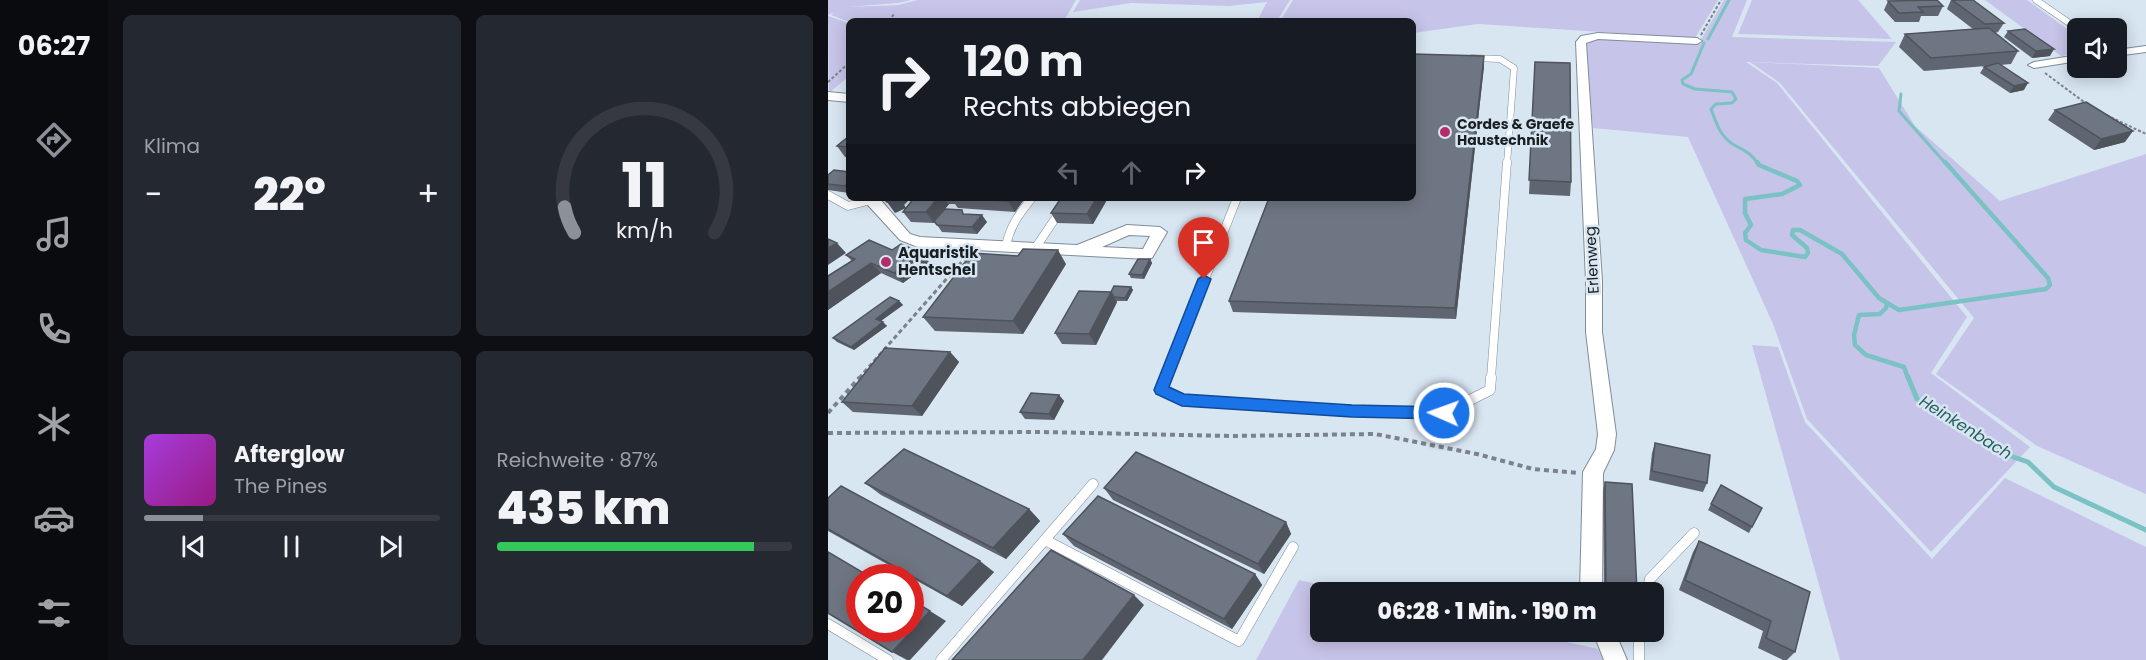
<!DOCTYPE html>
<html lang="de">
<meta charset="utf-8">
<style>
:root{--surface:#171b24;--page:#242831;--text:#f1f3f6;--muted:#9ea1a6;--line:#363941;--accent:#8c9099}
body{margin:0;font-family:Poppins,sans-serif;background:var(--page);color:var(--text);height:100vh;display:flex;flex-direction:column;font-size:22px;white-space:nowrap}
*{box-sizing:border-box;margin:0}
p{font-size:20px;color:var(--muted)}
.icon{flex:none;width:33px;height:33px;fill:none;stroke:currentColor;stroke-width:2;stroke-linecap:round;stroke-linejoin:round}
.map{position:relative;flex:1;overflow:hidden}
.sheet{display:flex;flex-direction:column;gap:15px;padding:15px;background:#0d0f14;width:720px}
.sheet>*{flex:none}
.top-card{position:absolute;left:18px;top:18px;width:570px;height:183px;border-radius:9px;box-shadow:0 3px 15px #0003;background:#171b24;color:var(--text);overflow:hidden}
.tools{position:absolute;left:1239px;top:18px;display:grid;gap:12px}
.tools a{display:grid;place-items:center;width:60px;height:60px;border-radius:9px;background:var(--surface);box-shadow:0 3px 15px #0003;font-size:30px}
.speed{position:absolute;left:18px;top:564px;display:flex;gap:12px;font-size:30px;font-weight:700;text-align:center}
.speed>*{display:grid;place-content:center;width:78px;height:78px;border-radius:50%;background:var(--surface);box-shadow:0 3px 15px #0003;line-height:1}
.speed .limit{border:9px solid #d22;background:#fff;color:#111}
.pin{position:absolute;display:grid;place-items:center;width:51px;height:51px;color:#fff;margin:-62px -26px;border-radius:50% 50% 50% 0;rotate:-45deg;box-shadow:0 0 6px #0007}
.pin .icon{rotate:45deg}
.me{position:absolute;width:66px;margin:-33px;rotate:272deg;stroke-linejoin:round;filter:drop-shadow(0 0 4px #0008)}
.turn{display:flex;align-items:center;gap:21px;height:126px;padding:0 18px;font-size:27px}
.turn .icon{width:78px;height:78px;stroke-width:2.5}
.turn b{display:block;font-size:42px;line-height:51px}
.lanes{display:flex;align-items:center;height:57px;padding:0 18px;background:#0003;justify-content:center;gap:30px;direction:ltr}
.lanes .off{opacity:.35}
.big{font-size:45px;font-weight:800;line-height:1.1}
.sheet .widget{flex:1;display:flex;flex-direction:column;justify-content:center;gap:9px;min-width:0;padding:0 21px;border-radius:9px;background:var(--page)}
.sheet .dial{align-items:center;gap:0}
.dial svg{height:156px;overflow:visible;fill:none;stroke:var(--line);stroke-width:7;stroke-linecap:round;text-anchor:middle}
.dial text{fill:var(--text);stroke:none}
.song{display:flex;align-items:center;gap:18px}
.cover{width:72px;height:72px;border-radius:9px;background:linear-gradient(135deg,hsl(280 70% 55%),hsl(310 70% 35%))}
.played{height:6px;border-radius:3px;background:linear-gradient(90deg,var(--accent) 20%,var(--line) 20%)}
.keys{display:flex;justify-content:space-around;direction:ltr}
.heat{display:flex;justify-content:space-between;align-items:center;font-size:33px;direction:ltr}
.charge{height:9px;border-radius:4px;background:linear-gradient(90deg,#34c759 87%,var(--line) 0)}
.sheet .tiles{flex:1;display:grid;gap:15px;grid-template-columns:repeat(2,1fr)}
.trip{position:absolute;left:482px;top:582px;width:354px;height:60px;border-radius:9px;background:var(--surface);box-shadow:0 3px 15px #0003;font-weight:800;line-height:60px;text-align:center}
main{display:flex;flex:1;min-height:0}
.tab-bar{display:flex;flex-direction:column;width:108px;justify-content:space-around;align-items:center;background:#090b0e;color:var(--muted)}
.tab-bar .icon{width:42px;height:42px}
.tab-bar .current{color:var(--accent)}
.tab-bar b{font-size:27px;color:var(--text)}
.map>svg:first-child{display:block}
.green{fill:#c7c4ea}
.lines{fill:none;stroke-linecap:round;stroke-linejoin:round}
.stream-far2{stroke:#7ac2c3;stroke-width:3}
.stream-far1{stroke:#7ac2c3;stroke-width:4.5}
.stream{stroke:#7ac2c3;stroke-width:5}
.service-far2-casing{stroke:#808d98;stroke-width:7}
.service-far1-casing{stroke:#808d98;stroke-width:9}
.service-casing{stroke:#808d98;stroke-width:11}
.minor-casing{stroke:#808d98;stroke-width:2}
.path-far2{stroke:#7a838b;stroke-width:2;stroke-dasharray:3 2;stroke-linecap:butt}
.path-far1{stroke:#7a838b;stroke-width:3;stroke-dasharray:4.5 3;stroke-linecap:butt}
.path{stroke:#7a838b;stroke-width:4;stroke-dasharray:5 4;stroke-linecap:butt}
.service-far2{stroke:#fff;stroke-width:6}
.service-far1{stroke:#fff;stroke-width:8}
.service{stroke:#fff;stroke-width:10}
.minor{fill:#fff;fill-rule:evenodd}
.wall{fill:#5f6571}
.shaded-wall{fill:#4e535c}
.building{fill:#6f7683;stroke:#4e535c;stroke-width:1.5}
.route{fill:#1a73e8;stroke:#114b97;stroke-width:1.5}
.poi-dot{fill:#b52c6b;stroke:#d8e6f2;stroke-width:2}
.labels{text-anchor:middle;stroke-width:5;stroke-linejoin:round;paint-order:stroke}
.far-poi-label{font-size:14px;font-weight:bold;fill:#191e22;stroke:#d8e6f2;text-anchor:start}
.poi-label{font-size:15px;font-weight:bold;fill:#191e22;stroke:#d8e6f2;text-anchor:start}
.street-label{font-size:15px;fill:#191e22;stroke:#d8e6f2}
.water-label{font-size:16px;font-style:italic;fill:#256162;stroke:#d8e6f2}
</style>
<main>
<nav class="tab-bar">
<b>06:27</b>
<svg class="icon current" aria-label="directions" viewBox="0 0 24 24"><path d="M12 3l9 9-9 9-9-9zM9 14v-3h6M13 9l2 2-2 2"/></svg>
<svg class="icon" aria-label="music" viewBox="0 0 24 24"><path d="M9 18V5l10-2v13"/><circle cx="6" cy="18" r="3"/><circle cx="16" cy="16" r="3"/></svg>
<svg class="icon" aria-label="phone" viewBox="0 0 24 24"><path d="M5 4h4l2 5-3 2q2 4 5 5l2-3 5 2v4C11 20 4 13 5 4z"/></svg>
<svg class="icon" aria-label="climate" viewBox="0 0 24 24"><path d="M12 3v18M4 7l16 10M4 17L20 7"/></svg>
<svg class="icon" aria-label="car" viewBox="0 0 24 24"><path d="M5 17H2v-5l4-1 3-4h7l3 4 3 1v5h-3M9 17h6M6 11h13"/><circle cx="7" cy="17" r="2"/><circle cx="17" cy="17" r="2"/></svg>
<svg class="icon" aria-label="filters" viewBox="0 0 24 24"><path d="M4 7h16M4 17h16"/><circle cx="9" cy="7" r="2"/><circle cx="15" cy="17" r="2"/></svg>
</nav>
<section class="sheet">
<div class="tiles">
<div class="widget"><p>Klima</p>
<div class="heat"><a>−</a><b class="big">22°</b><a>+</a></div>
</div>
<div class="widget dial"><svg viewBox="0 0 100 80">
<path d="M14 69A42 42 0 1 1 86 69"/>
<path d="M14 69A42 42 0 0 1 9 56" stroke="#8c9099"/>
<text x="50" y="56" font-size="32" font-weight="700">11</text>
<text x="50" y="72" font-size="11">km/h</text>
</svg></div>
<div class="widget">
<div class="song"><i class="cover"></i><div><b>Afterglow</b><p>The Pines</p></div></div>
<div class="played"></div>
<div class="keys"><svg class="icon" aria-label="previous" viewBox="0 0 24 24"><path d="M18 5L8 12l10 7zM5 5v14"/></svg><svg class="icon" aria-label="pause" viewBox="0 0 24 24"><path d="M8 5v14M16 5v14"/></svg><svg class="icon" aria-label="next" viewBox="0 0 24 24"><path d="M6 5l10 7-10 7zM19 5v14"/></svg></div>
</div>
<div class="widget"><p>Reichweite · 87%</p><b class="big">435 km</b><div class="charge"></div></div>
</div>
</section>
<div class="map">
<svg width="1318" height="660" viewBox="0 0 1318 660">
<rect width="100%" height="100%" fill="#d8e6f2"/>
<g class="green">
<polygon points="0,0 83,0 70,3 21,7 70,5 90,0 248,0 236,21 21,22 3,15 7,12 0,15"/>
<polygon points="252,0 462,0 449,21 429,21 439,2 401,6 303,3 245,12"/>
<polygon points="465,0 890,0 867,38 650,24 585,33 585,21 452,21"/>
<polygon points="896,0 919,0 904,37 1068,42 1050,66 918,62 949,83 1139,317 1103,373 1202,447 1103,552 979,419 945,324 860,137 765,128 756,42 771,38 871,43"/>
<polygon points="924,0 1030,0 1064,39 910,34"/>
<polygon points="1157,0 1199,0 1249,36 1249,54 1233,56"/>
<polygon points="0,16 21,23 21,76 1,93"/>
<polygon points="922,62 1051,68 1087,126 1172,201 1318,154 1318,494 1209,446 1108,374 1146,318 952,83"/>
<polygon points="924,345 950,347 977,422 1104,559 1177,478 1318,547 1318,660 1012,660"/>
<polygon points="471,580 526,592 492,592 492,632 694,632 770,649 776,660 428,660"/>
</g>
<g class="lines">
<g class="stream-far2">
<polyline points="880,39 901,0"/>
<path d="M876 43 863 74 854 80 855 84 867 89 904 92 908 99 904 103 888 104 883 109C888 122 891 134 903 143 914 150 923 152 930 164"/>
<polyline points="1073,94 1071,111 1118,164"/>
</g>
<g class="stream-far1">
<polyline points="929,162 931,165 969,181 972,185 954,194 917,199 917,213 923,225 917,233 918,240 933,250 977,257 980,253 979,248 964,235 965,230 972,230 1014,254 1051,298 1059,303 1058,308 1052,314 1031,315 1026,335 1027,345 1038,355 1076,367 1080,378"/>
<polyline points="1059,303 1071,310 1218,289 1222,285 1220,278 1117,162"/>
</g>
<polyline class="stream" points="1080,377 1089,399 1174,453 1200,462 1226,487 1318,530"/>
<defs>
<g id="service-far2">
<polyline points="1208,0 1250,29"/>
<polyline points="644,58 672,59 686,68 679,164"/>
</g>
<g id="service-far1">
<polyline points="0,195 20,206 43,200"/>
<path d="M178 246C182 226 191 214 204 198"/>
<polyline points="208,247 241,198"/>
<polyline points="338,378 409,198"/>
<polyline points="663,378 679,162"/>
</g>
<g id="service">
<polyline points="338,377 333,390 354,400 524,411 616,413 662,390 663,377"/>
<polyline points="217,540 411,641 465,547"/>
<polyline points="819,592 822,579 866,533"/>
<polyline points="0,624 60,660"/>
<polyline points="811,632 811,660"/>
<polyline points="113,660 265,484"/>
</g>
<g id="minor">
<polygon points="770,33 869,38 874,41 869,44 770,39 758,43 774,281 774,332 788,434 786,450 775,473 774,592 752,592 755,472 768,449 770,434 758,332 758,281 748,42 753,36"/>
<polygon points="1318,46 1318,52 1288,56 1288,50"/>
<polygon points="1250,55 1250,61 1206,68 1200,65 1206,62"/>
<polygon points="0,92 21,94 21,102 0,100"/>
<path d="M37 198H51L82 234 92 237 249 245 299 225 332 227 339 232 324 258 319 259 90 247 72 240 38 203ZM301 235 322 236 315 249 274 247Z"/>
<polygon points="765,632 787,632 799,660 776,660"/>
</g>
</defs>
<use href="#service-far2" class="service-far2-casing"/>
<use href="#service-far1" class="service-far1-casing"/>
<use href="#service" class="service-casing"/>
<use href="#minor" class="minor-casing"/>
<g class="path-far2">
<polyline points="61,21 66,14"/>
<polyline points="873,35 893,0"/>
<polyline points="1217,73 1260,105"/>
<polyline points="0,82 21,63"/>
<polyline points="1274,113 1318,134"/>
</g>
<polyline class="path-far1" points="31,378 138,257"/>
<g class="path">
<polyline points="0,413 32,377"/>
<polyline points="0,433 215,432 402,436 547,434 649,454 705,469 750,473"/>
</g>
<use href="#service-far2" class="service-far2"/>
<use href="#service-far1" class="service-far1"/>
<use href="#service" class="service"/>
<use href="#minor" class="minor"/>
</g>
<g class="wall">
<polygon points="1123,0 1145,0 1176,23 1170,32 1167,33 1190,51 1183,64 1172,65 1196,90 1182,93 1152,73 1156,67 1158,66 1096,71 1071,47 1077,34 1145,29 1119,9"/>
<polygon points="1060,1 1115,6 1110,16 1093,16 1091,22 1067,22 1056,10"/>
<polygon points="1180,31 1222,56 1204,58 1176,37"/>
<polygon points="707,62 743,182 742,196 701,194"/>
<polygon points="656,66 628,319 405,312 401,301"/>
<polygon points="1227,110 1297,142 1266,150 1220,120"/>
<polygon points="21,136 21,157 17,157 9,146"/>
<polygon points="21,172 21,193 0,190 0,175"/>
<polygon points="86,198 197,198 187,212 130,208 127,204 121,204 116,210 137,214 159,222 149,234 114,232 107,222 106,223 83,222 75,212 77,208 67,213 76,205 78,208"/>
<polygon points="280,198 265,224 229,223 223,213"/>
<polygon points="64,250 102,263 75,283 53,273 0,310 0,276 24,261 18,255"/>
<polygon points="322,259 324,263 316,279 303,278 301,274"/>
<polygon points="238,264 195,334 107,331 95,317"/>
<polygon points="303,287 305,290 299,301 288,301 289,302 268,345 234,344 227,333 283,292"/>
<polygon points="71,301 75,305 53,321 59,326 26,350 9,342 5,338"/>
<polygon points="122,352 131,362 94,416 25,412 14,402"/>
<polygon points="231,395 236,401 226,420 197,419 192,412"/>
<polygon points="827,443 879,483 875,492 821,480 824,453"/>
<polygon points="777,482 809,592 776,592 775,491"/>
<polygon points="37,483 201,509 212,521 178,559 53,495"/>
<polygon points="893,485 924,527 921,533 880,510"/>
<polygon points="276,488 458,522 463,534 436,574 285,500"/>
<polygon points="0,498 166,572 134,606 0,531"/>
<polygon points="235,534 427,574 434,585 404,629 246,546"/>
<polygon points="871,541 982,592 967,652 959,660 955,660 930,648 935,631 851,590 865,552"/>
</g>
<g class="shaded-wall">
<polygon points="1226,49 1222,56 1204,58 1208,51"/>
<polygon points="656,56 656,66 628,319 627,308"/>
<polygon points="1200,83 1196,90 1182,93 1186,86"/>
<polygon points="1305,131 1297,142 1266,150 1273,139"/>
<polygon points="21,182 21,191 17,186"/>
<polygon points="69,198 83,198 76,205 78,208 67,213 59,202"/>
<polygon points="110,198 116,198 121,204 106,223 98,212"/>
<polygon points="183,198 197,198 187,212 180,201"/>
<polygon points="269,198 280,198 265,224 259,214"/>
<polygon points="154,215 159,222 149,234 144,227"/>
<polygon points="9,243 18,253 0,265 0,248"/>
<polygon points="230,250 238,264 195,334 185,321"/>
<polygon points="94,253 102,263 75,283 66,273"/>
<polygon points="322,259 324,263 316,279 314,275"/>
<polygon points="43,263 53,273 0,310 0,292"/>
<polygon points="303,287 305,290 299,301 297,298"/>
<polygon points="283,292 289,302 268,345 261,334"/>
<polygon points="71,301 75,305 51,322 48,319"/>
<polygon points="55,322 59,326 26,350 23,347"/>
<polygon points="122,352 131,362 94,416 84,406"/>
<polygon points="231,395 236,401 226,420 221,414"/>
<polygon points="201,509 212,521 178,559 165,548"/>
<polygon points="458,522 463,534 436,574 430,564"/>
<polygon points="152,561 166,572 134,606 119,596"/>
<polygon points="427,574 434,585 404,629 396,619"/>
<polygon points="306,595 316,605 274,660 255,660"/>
<polygon points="102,611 118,621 82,660 79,660 64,652"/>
</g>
<g class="building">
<polygon points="1109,0 1115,6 1090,7 1095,12 1071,13 1060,1"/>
<polygon points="1124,0 1145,0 1176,23 1157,24"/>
<polygon points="1161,28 1190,51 1103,58 1077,34"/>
<polygon points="1197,29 1226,49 1208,51 1180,31"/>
<polygon points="585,54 656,56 627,308 401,301 441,198 585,198"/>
<polygon points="707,62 742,63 743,182 701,180"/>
<polygon points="1170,63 1200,83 1186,86 1156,67"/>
<polygon points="1258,102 1305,131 1273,139 1227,110"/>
<polygon points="21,136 21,147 9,146"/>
<polygon points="6,170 21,172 21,182 17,186 0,184 0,175"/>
<polygon points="55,198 69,198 59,202"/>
<polygon points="86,198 110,198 98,212 75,212"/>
<polygon points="123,198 183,198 180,201"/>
<polygon points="233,198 269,198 259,214 223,213"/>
<polygon points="117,209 134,210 135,214 154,215 144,227 109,225 106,221"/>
<polygon points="0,239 9,243 0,248"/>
<polygon points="41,240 64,250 73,244 94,253 66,273 43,263 0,292 0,276 27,259 18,255"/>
<polygon points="195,249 230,250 185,321 95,317 144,253 190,256"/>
<polygon points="310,259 322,259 314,275 301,274"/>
<polygon points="286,286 303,287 297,298 286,297 283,292"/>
<polygon points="251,291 283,292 261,334 227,333"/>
<polygon points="62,297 71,301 48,319 55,322 23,347 5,338"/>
<polygon points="57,348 122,352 84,406 14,402"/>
<polygon points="203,393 231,395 221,414 192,412"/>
<polygon points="827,443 882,455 879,483 824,471"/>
<polygon points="76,449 201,509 165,548 37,483"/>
<polygon points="308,452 458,522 430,564 276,488"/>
<polygon points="777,482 804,484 809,592 778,592"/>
<polygon points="893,485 934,508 924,527 883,504"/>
<polygon points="13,486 152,561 119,596 0,529 0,498"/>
<polygon points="270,496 427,574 396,619 235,534"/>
<polygon points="871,541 982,592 967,652 938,638 943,621 857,580"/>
<polygon points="223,550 306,595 255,660 124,660"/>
<polygon points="0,552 44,578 32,578 32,628 82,628 82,599 102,611 64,652 0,613"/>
</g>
<polygon class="route" points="376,275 383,279 341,387 356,394 524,405 616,407 621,409 623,413 621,418 616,419 524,417 354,406 328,394 326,390 370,279"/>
<g class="poi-dot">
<circle cx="617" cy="132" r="6"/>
<circle cx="58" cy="262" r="6"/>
</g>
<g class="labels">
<g class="far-poi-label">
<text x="629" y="129">Cordes &amp; Graefe<tspan x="629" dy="16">Haustechnik</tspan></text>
</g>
<g class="poi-label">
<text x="70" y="258">Aquaristik<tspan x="70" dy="17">Hentschel</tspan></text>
</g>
<g class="street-label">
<text transform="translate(764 260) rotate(-93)" y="5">Erlenweg</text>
</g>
<g class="water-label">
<text transform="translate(1138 427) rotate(32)" y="6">Heinkenbach</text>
</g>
</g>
</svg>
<div class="tools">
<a><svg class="icon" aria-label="sound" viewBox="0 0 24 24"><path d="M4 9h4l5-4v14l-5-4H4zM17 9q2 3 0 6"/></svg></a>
</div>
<div class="speed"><div class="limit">20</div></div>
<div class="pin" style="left:376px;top:279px;background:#d93025"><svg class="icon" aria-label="arrive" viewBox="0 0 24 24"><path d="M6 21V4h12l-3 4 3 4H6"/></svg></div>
<svg class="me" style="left:616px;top:413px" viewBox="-20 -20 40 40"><circle r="17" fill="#1a73e8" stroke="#fff" stroke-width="3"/><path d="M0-11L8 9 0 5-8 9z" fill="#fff"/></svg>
<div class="trip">06:28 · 1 Min. · 190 m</div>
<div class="top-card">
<div class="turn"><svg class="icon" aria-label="right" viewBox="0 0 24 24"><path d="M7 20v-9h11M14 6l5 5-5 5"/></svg><div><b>120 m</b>Rechts abbiegen</div></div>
<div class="lanes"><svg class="icon off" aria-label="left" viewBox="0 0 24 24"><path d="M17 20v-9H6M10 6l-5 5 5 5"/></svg><svg class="icon off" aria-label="ahead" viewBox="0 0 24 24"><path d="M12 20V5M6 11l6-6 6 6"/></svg><svg class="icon" aria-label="right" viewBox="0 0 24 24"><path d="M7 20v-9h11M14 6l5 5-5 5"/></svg></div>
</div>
</div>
</main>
